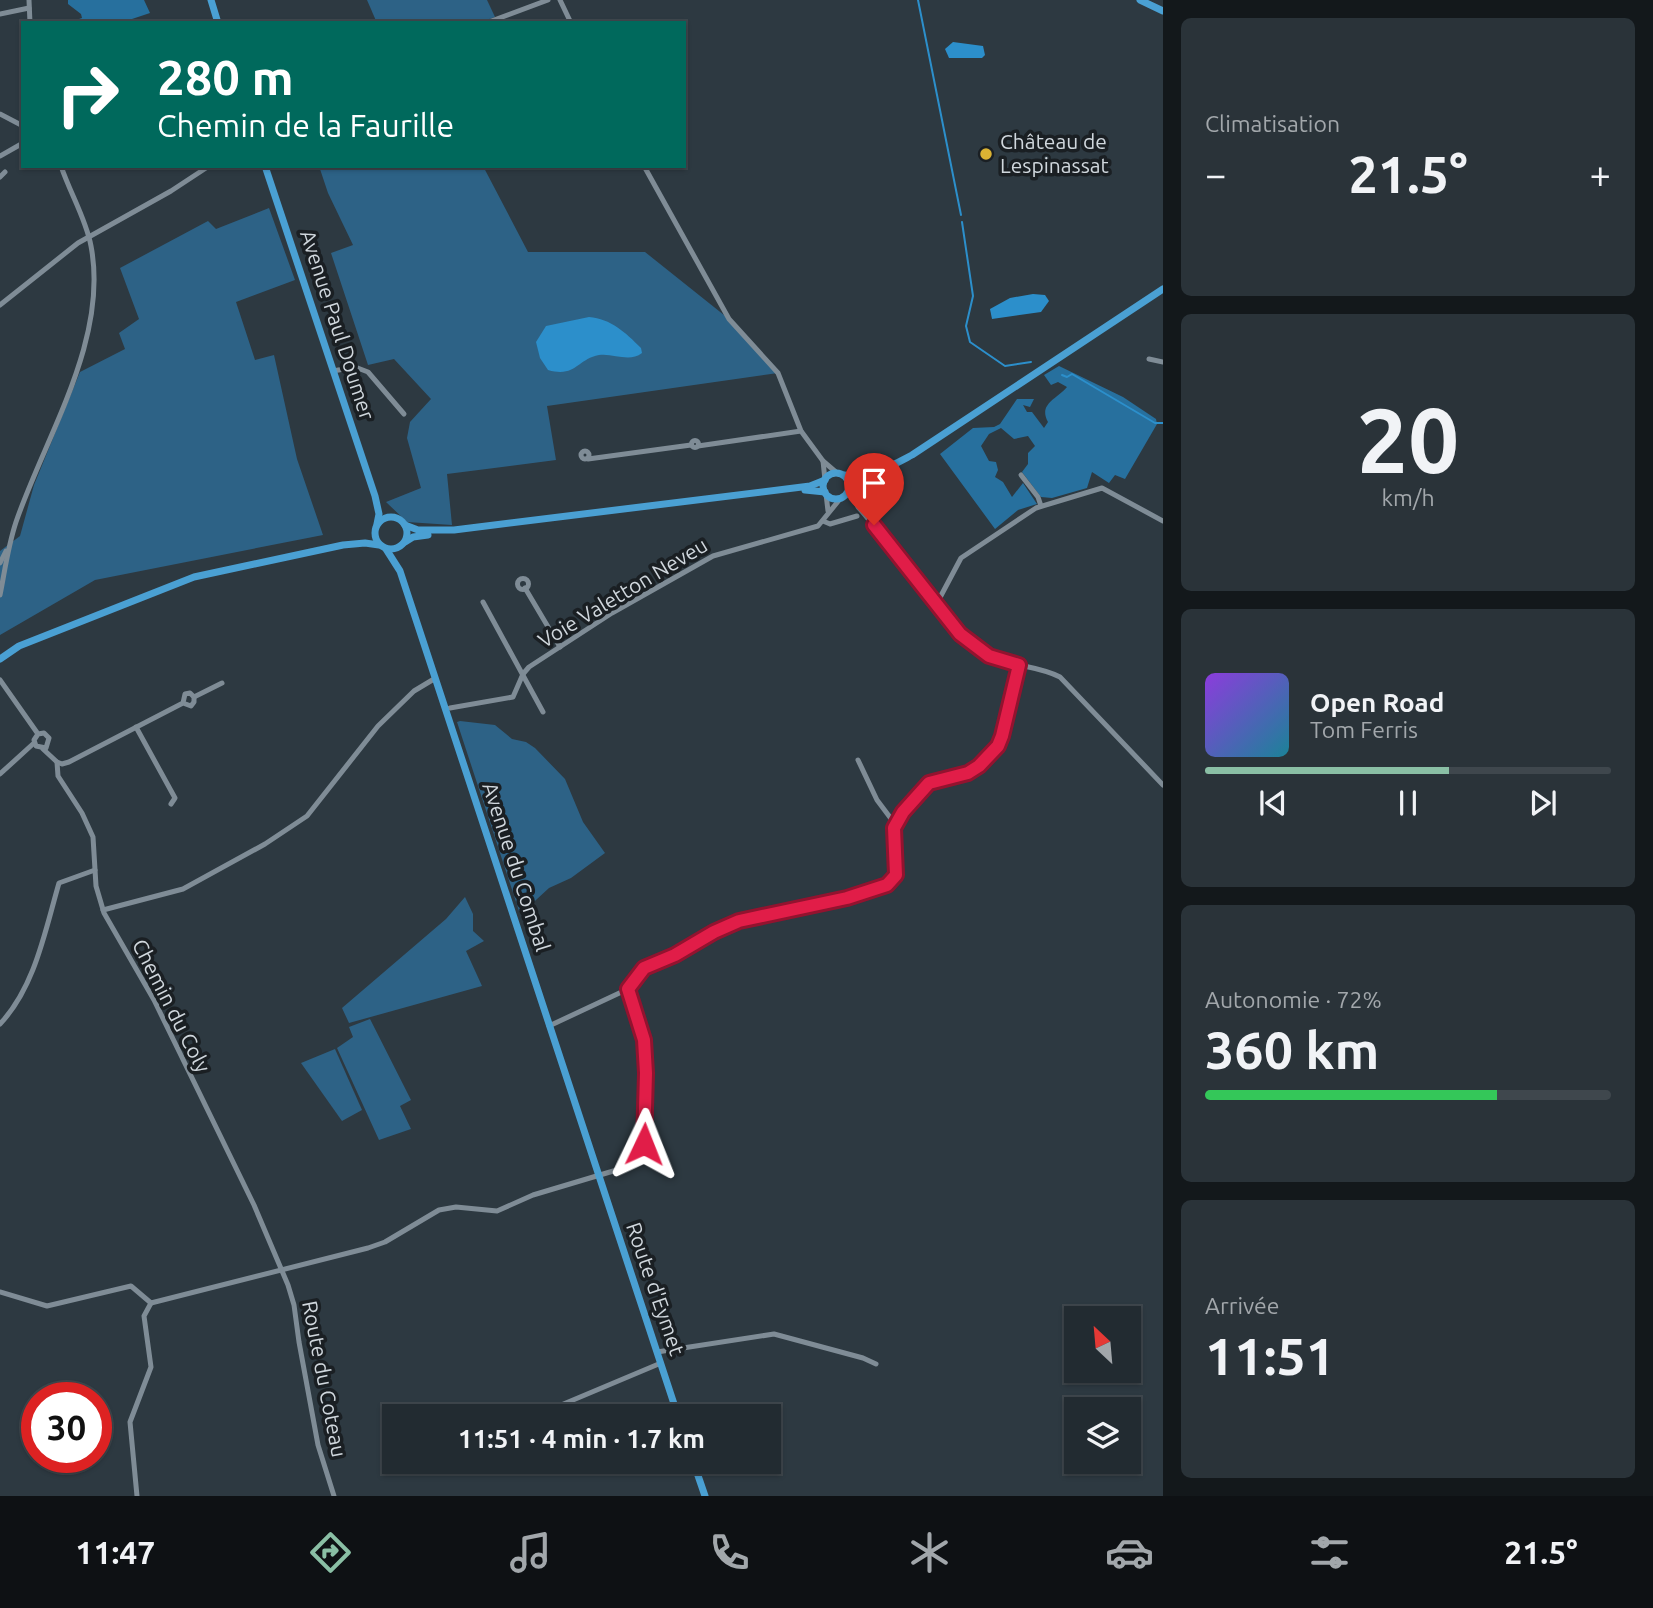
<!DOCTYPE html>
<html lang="fr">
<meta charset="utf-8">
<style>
:root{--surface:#222b31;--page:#2a3339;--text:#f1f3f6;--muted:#a2a7ab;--line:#3f474d;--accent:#8abfa5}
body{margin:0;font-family:Ubuntu,sans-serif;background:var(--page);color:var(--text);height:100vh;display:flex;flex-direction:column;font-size:26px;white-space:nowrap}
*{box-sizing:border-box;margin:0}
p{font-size:23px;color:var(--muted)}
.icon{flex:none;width:38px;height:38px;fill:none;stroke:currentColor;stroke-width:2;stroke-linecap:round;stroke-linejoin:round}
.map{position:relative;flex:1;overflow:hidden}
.side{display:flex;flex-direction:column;gap:18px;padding:18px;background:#13181b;width:490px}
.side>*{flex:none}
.banner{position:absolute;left:21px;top:21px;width:665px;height:147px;border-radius:0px;box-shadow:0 2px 5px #0004,0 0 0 2px var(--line);background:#00695c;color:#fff;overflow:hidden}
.needle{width:46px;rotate:334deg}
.controls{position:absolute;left:1064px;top:1306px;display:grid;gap:14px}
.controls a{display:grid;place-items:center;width:77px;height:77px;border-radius:0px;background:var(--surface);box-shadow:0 2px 5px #0004,0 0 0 2px var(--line);font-size:35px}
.speed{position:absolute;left:21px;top:1382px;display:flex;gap:14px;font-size:35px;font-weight:700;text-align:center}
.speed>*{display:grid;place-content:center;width:91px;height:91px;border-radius:50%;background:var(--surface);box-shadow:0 2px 5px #0004,0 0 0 2px var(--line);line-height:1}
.speed .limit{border:10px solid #d22;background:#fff;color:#111}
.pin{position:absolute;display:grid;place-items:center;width:60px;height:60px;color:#fff;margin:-72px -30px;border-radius:50% 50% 50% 0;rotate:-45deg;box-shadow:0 0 7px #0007}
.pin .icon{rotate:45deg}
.me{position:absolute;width:77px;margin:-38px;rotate:2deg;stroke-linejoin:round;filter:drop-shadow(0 0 5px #0008)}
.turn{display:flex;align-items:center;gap:24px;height:147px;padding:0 21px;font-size:32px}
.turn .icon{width:91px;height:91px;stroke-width:2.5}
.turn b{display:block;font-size:49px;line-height:60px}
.big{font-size:52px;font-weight:600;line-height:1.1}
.side .tile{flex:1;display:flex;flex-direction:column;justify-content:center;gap:10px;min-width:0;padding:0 24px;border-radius:10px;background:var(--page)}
.side .dial{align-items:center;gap:0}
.dial b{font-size:91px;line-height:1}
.song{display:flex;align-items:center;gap:21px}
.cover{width:84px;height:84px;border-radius:10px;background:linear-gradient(135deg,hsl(270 70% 55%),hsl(190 70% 35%))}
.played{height:7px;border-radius:4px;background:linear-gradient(90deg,var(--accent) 60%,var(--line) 60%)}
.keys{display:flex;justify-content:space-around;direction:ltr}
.heat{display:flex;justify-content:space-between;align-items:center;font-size:38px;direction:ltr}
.charge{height:10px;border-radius:5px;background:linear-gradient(90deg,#34c759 72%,var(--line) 0)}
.trip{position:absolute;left:382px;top:1404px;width:399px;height:70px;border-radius:0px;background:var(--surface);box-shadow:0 2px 5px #0004,0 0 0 2px var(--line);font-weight:600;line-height:70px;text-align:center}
.dock{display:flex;height:112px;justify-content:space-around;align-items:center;background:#0e1114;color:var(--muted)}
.dock .icon{width:49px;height:49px}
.dock .active{color:var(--accent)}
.dock b{font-size:32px;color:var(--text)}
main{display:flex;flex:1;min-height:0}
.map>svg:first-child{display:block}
.green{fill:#2d6286}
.forest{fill:#27709e}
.water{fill:#2c8fcb}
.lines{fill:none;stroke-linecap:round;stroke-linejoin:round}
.stream{stroke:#2c8fcb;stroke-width:2}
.minor{stroke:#7f8c96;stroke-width:5}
.major{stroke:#4aa0d3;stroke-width:7}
.route-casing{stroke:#92132f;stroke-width:18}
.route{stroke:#e11d48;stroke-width:12}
.poi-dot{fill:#dab333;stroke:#1a1f23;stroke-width:2.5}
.labels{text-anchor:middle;stroke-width:7;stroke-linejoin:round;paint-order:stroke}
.poi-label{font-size:21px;fill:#d0d7dd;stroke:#1a1f23;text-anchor:start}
.street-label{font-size:21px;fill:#d0d7dd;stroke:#1a1f23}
</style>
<main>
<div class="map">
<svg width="1163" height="1496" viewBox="0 0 1163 1496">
<rect width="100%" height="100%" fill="#2d3941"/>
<g class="green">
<polygon points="367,0 487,0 495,17 478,23 377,23"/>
<polygon points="319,166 483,166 528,252 645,252 729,319 778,373 547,406 556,460 447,474 452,525 407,522 386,502 421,488 407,438 410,422 431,399 394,359 368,365 331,253 353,245 328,193"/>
<polygon points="269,208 295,280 236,302 255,360 274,355 297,459 323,535 95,580 0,635 0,551 20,536 34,485 80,372 125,349 119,333 139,319 120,268 208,221 216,229"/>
<polygon points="460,721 495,725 512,739 526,742 535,748 565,779 583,822 605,853 571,878 549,888 524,911 519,911 457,722"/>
<polygon points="465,897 473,914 473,931 484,941 466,951 482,986 349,1023 342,1008 446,919"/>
<polygon points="370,1019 411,1100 400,1106 411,1129 379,1140 337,1048 353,1037 349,1027"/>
<polygon points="335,1049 362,1110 342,1121 301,1063"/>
</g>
<g class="forest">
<polygon points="68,0 144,0 150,13 120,23 78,22 76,20 82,18 81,14 68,4"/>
<path d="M1059 366 1123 397 1156 419 1157 424 1125 479 1115 475 1109 483 1092 472 1087 488 1052 498 1041 497 1022 472 1028 464V453L1035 446 1028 436 1014 439 1001 428 989 434 981 446 989 461 996 462 998 470 995 477 1003 482 1012 497 1023 483 1037 504 1018 510 995 529 940 454 973 428 994 427 1000 424 1017 399H1034L1030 407 1023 405 1027 412H1032L1044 428 1048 422C1038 404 1057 399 1067 387L1058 382 1051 385 1044 375Z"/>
</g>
<g class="water">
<polygon points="953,42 983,46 985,55 982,58 949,58 945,49"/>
<polygon points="1033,294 1045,295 1049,301 1041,312 992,319 990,309 1010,298"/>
<path d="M589 317C611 319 625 332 641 348L642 353C629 363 614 353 599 355 577 359 576 378 548 370L540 358 536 342 546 326Z"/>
</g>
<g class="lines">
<g class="stream">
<polyline points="918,0 961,215"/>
<polyline points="962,222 973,296 966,326 970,342 1005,366 1031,362"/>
<polyline points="1062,375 1067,377 1072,374 1155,423 1163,423"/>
</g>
<g class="minor">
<polyline points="29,0 30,23"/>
<polyline points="560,0 571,23"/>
<polyline points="0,14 29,8"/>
<polyline points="486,23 548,0"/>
<polyline points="0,114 23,126"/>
<polyline points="0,156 23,143"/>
<polyline points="644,166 729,319 778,373 801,431 823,461 837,473"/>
<polyline points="0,177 5,172"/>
<polyline points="0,305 78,243 171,191 209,166"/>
<polyline points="1149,359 1163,362"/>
<polyline points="333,371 355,367 368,372 404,414"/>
<circle cx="695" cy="444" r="3.5"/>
<polyline points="698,446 801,431"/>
<circle cx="585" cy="455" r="4"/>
<polyline points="588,459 691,445"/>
<polyline points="823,461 825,480"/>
<polyline points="1021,475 1038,497 1041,506"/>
<path d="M849 489 858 507C896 548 941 630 988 655 1011 667 1037 665 1060 677L1163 785"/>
<polyline points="826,494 828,511"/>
<polyline points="823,521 830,524 857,516"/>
<polyline points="0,563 6,551"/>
<circle cx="523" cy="584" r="5.5"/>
<polyline points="525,588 560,647"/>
<path d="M0 595C5 570 8 546 16 522 45 437 109 340 91 246 86 219 70 193 61 166"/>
<polyline points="483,602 543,712"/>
<polyline points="936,605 961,558 1036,508 1102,488 1163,521"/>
<polyline points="0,680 38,734 44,733 49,738 46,748 36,746 34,740 38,734"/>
<polyline points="194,697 222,683"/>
<polyline points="450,708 513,697 523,674 529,667 612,613 713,556 818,526 840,499"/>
<polyline points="136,727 175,798 171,804"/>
<polyline points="43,749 57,762 58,776 82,813 93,837 96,886 104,913 154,1000 254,1205 288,1285 294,1305 299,1342 318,1445 334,1496"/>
<polyline points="858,760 877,800 895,824"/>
<polyline points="57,762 62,764 69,762 183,703 191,706 194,702 194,697 190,693 185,694 183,703"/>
<polyline points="0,774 34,743"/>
<polyline points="103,910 183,889 265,844 307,816 378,726 414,691 434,679"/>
<path d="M0 1024C35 987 45 931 59 883L95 870"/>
<polyline points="549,1026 628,989 644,968 675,955 714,932 739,921 847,898 892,881 896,875 895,823 929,783 968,773 979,766 998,746 1019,665"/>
<polyline points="0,1292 47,1306 131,1286 151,1303"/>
<polyline points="151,1303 368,1248 385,1242 439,1210 456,1207 497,1211 533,1195 620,1169 634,1159 644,1144 646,1073 644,1040 628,989"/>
<polyline points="657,1352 774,1334 863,1358 876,1364"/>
<polyline points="535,1416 661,1363"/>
<polyline points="137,1496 130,1422 151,1367 144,1316 151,1303"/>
</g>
<g class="major">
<polyline points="211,0 218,23"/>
<polyline points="1140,0 1163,11"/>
<polyline points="265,166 375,496 379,514 377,524"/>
<circle cx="836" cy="486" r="13"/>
<path d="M844 475C866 481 893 465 912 455L1163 289"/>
<polyline points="849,488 855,482 866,478"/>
<polyline points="805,490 825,492"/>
<circle cx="391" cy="533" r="16"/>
<polyline points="405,525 418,530 454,530 810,486 825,480"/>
<polyline points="405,542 413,537 428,535"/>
<polyline points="386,549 400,571 678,1416"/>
<polyline points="0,659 19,646 194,577 343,545 365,543 379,545"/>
<polyline points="693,1461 705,1496"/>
</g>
</g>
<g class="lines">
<defs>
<polyline id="route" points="644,1144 646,1073 644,1040 628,989 644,968 675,955 714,932 739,921 847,898 887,885 896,875 894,828 903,812 929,783 968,773 979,766 998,746 1002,736 1019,665 989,656 960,634 874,525"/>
</defs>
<use href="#route" class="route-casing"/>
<use href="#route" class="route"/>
</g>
<circle class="poi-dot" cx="986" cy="154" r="7"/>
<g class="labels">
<g class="poi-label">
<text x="1000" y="149">Château de<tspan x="1000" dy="24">Lespinassat</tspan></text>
</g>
<g class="street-label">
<text transform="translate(337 325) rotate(72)" y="7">Avenue Paul Doumer</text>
<text transform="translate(623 593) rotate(-31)" y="7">Voie Valetton Neveu</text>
<text transform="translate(516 867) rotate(72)" y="7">Avenue du Combal</text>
<text transform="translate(171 1006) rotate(63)" y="7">Chemin du Coly</text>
<text transform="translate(655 1289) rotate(71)" y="7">Route d'Eymet</text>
<text transform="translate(324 1379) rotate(79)" y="7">Route du Coteau</text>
</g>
</g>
</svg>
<div class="controls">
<a><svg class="needle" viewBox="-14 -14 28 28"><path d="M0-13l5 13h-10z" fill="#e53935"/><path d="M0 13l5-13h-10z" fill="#a2a7ab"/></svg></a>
<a><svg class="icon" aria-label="layers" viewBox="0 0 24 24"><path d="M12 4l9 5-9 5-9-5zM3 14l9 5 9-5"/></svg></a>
</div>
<div class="speed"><div class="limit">30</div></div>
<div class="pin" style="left:874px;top:525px;background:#d93025"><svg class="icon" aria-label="arrive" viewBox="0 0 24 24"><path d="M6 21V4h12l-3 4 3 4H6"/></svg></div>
<svg class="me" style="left:644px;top:1144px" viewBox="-20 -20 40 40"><path d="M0-17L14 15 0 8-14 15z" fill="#e11d48" stroke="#fff" stroke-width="4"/></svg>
<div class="trip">11:51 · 4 min · 1.7 km</div>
<div class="banner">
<div class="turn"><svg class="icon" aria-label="right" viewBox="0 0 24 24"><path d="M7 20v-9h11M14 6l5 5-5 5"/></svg><div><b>280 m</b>Chemin de la Faurille</div></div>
</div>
</div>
<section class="side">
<div class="tile"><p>Climatisation</p>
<div class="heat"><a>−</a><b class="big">21.5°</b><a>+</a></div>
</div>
<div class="tile dial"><b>20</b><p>km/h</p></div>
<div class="tile">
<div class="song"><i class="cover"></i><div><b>Open Road</b><p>Tom Ferris</p></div></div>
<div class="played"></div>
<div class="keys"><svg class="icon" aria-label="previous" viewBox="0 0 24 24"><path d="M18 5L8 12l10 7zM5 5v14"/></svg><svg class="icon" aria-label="pause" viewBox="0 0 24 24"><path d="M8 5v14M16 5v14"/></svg><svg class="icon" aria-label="next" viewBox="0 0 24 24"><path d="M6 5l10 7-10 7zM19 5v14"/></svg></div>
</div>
<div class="tile"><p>Autonomie · 72%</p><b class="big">360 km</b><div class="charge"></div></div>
<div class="tile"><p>Arrivée</p><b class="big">11:51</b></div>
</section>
</main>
<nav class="dock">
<b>11:47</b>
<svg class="icon active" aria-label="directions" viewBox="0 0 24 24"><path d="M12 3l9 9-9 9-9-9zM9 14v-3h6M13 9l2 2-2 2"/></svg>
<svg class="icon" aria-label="music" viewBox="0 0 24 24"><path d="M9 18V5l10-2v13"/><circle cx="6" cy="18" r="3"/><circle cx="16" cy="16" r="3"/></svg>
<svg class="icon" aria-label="phone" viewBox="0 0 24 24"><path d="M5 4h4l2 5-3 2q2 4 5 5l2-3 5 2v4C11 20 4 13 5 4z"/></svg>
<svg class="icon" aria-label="climate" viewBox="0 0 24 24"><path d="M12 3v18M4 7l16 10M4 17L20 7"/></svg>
<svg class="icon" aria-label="car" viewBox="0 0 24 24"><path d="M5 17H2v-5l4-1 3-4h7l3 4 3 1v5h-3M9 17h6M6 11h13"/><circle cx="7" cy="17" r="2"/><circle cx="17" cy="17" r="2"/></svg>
<svg class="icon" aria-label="filters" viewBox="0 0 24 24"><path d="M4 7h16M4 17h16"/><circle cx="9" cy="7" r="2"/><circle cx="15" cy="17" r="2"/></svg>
<b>21.5°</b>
</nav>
